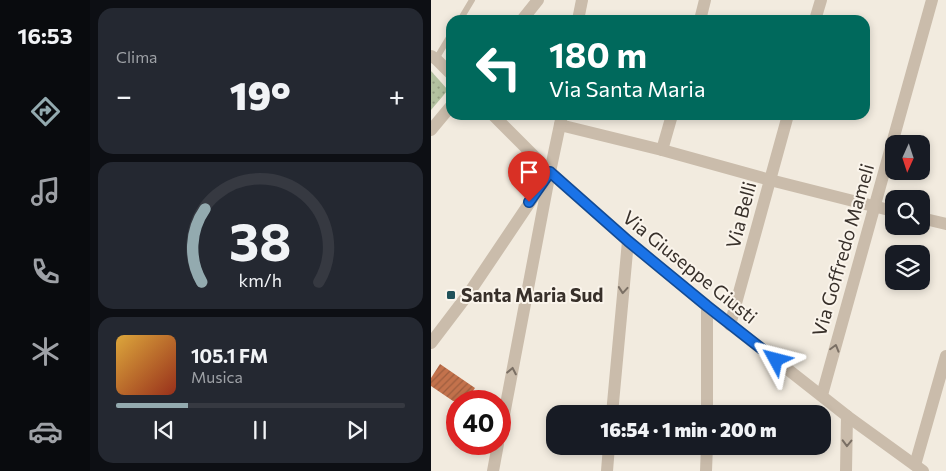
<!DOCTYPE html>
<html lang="it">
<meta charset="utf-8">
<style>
:root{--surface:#171b24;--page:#242831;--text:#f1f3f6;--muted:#9ea1a6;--line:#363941;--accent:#93aaaf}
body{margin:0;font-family:Commissioner,sans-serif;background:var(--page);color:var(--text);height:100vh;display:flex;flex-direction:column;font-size:19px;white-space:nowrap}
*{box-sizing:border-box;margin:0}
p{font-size:16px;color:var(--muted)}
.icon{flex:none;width:28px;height:28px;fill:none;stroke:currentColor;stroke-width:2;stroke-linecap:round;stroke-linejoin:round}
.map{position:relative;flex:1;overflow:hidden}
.drawer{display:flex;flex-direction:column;gap:8px;padding:8px;background:#0d0f14;width:341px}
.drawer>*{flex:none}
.guide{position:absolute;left:15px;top:15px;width:424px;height:105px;border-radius:15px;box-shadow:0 2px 8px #0003;background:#00695c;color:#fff;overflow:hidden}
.needle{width:32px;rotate:183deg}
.fabs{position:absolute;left:454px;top:135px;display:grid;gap:10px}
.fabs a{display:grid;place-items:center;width:45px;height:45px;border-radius:10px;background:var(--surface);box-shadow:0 2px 8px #0003;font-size:25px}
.speed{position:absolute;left:15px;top:390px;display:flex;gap:10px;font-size:25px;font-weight:700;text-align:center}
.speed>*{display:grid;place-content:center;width:65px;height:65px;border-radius:50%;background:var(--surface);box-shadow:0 2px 8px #0003;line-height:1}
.speed .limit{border:8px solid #d22;background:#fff;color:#111}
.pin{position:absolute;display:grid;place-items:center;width:42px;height:42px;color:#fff;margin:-51px -21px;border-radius:50% 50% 50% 0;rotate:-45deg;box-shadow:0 0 5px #0007}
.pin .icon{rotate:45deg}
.me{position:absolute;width:55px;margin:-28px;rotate:308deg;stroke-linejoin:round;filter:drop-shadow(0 0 4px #0008)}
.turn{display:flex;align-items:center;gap:18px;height:105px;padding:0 20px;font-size:22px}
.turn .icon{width:65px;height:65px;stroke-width:2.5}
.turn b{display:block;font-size:35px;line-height:42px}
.big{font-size:38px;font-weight:800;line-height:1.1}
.drawer .widget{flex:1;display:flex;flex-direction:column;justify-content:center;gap:8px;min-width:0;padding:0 18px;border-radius:15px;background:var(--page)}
.drawer .dial{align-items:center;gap:0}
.dial svg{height:130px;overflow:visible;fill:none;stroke:var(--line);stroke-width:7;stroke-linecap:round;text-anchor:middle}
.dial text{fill:var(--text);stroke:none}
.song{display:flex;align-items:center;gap:15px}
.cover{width:60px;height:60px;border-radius:8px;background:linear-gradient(135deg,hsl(40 70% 55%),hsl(10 70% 35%))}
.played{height:5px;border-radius:2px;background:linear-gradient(90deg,var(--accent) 25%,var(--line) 25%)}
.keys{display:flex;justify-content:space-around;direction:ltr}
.heat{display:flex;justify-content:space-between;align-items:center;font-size:28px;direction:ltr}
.trip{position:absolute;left:115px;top:405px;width:285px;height:50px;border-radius:15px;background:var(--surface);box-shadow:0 2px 8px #0003;font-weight:800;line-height:50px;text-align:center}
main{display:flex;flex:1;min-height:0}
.menu{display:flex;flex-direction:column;width:90px;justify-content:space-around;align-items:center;background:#090b0e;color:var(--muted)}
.menu .icon{width:35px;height:35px}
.menu .current{color:var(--accent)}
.menu b{font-size:22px;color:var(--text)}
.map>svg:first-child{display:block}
.park{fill:url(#park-dots)}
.building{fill:url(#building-hatch)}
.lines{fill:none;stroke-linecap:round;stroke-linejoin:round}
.service{stroke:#cabcab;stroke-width:6}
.minor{stroke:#cabcab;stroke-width:12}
.tertiary{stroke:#cabcab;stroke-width:12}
.oneway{stroke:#7a6f64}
.route-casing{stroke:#114b97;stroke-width:12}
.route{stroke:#1a73e8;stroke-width:9}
.poi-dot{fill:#205159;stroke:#faf4eb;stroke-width:2}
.labels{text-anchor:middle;stroke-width:4;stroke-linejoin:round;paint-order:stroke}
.street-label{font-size:19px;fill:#38302a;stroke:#faf4eb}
.poi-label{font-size:19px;font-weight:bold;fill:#38302a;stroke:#faf4eb;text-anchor:start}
</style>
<main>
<nav class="menu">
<b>16:53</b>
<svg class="icon current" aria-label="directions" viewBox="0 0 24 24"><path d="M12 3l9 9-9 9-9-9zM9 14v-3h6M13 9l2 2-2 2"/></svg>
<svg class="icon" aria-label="music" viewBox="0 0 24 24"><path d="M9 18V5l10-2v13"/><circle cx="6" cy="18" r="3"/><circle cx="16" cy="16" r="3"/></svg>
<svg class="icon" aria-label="phone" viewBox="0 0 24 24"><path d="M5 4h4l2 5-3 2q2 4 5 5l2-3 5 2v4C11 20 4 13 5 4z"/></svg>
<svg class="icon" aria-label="climate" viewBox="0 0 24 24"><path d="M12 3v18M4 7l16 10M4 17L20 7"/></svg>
<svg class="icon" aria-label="car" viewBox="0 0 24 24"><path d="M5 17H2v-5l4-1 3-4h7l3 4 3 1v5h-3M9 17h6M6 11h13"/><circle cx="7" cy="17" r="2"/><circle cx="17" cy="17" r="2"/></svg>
</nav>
<section class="drawer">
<div class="widget"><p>Clima</p>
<div class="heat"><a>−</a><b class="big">19°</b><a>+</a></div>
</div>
<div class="widget dial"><svg viewBox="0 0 100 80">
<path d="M14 69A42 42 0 1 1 86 69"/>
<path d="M14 69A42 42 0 0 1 16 24" stroke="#93aaaf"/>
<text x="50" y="56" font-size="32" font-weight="700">38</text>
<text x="50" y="72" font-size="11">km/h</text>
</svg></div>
<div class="widget">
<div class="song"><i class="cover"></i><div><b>105.1 FM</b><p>Musica</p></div></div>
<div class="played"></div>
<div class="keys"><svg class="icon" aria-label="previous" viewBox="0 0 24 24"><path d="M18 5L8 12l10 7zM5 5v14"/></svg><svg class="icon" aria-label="pause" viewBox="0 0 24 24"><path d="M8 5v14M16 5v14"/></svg><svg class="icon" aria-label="next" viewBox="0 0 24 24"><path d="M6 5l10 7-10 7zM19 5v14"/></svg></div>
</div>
</section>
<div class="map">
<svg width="515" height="471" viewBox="0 0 515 471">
<defs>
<pattern id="park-dots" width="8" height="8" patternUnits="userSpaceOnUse" patternTransform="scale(1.25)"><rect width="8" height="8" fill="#b3c19f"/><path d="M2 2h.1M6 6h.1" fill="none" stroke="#939d82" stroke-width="1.8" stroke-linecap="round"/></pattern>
<pattern id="building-hatch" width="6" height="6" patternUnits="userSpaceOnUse" patternTransform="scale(1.25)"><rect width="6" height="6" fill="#c3724c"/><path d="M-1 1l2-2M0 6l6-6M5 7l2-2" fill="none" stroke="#9f5e3f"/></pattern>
</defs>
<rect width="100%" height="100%" fill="#f2ebdf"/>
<polygon class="park" points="0,71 17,90 0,110"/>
<polygon class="building" points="9,364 44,388 35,401 22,401 0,386 0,378"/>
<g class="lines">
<g class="service">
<polyline points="29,20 41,0"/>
<polyline points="5,59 20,34"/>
</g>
<g class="minor">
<polyline points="147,20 151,0"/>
<polyline points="269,20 274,0"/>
<polyline points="384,20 390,0"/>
<polyline points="0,56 5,59 20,74"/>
<polyline points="129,125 231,150 339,180 462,211"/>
<polyline points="231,150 241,115"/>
<polyline points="490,218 515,224"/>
<polyline points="299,325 357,115"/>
<polyline points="0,343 38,293 116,177"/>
<polyline points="391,395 501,0"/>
<polyline points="181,414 197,241"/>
<polyline points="276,414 276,306"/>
<polyline points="69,436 119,172 131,115"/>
<polyline points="484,465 515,356"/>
<polyline points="62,471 67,444"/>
<polyline points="176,471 178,446"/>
<polyline points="275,471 276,446"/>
<polyline points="415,471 416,416"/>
</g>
<g class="tertiary">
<polyline points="91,20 107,0"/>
<polyline points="62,115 119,172 197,241 276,306 416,416 492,471"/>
<polyline points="0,130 20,106"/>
</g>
</g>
<defs><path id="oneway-chevron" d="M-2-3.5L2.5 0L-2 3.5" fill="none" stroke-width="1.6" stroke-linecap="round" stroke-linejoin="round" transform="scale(1.25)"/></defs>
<g class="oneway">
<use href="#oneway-chevron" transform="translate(192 290) rotate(95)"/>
<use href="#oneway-chevron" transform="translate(404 348) rotate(-74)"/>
<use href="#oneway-chevron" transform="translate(81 371) rotate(-79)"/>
<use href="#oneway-chevron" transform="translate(416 443) rotate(91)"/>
</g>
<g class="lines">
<defs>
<polyline id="route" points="98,202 119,172 197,241 276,306 345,360"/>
</defs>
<use href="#route" class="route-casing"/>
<use href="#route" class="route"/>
</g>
<rect class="poi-dot" x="15" y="290" width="10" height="10" rx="2.5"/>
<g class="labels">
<g class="street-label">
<text transform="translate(310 215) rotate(-75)" y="7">Via Belli</text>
<text transform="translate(412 250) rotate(-74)" y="7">Via Goffredo Mameli</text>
<text transform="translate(259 267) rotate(39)" y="7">Via Giuseppe Giusti</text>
</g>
<g class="poi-label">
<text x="30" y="302">Santa Maria Sud</text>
</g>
</g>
</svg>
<div class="fabs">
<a><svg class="needle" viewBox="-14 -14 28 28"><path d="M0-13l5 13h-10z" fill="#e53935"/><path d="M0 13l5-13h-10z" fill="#9ea1a6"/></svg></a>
<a><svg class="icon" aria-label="search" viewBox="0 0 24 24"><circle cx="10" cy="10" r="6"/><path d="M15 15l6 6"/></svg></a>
<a><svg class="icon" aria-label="layers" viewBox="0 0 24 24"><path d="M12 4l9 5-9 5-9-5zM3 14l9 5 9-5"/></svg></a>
</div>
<div class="speed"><div class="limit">40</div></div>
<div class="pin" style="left:98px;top:202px;background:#d93025"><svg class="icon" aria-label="arrive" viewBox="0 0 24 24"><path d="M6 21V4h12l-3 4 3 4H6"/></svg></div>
<svg class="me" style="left:345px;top:360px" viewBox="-20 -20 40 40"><path d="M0-17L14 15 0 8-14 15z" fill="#1a73e8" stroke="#fff" stroke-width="4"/></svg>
<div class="trip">16:54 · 1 min · 200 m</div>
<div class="guide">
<div class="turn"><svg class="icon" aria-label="left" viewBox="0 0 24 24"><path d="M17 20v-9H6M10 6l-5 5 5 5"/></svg><div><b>180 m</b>Via Santa Maria</div></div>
</div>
</div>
</main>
